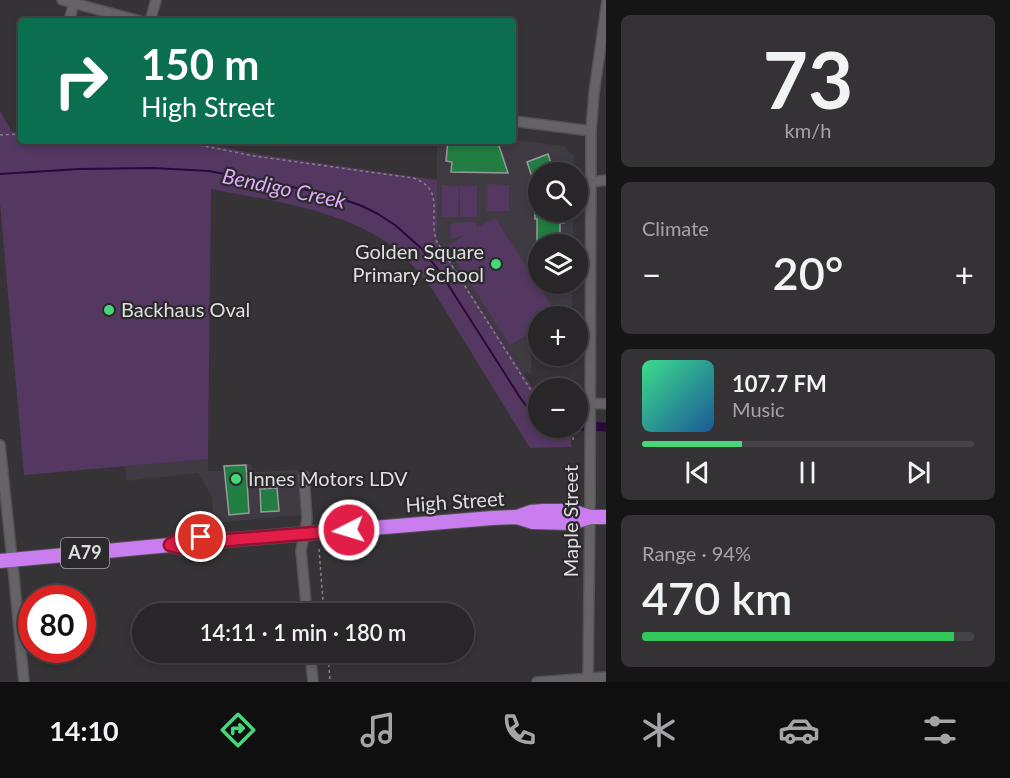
<!DOCTYPE html>
<meta charset="utf-8">
<style>
:root{--surface:#282628;--page:#343234;--text:#f1f3f6;--muted:#a5a5a8;--line:#444345;--accent:#47d779}
body{margin:0;font-family:Lato,sans-serif;background:var(--page);color:var(--text);height:100vh;display:flex;flex-direction:column;font-size:22px;white-space:nowrap}
*{box-sizing:border-box;margin:0}
p{font-size:20px;color:var(--muted)}
.icon{flex:none;width:33px;height:33px;fill:none;stroke:currentColor;stroke-width:2;stroke-linecap:round;stroke-linejoin:round}
.map{position:relative;flex:1;overflow:hidden}
.side{display:flex;flex-direction:column;gap:15px;padding:15px;background:#161516;width:404px}
.side>*{flex:none}
.guide{position:absolute;left:18px;top:18px;width:498px;height:126px;border-radius:6px;box-shadow:0 3px 9px #0003,0 0 0 2px var(--line);background:#0b6e4f;color:#fff;overflow:hidden}
.buttons{position:absolute;left:528px;top:162px;display:grid;gap:12px}
.buttons a{display:grid;place-items:center;width:60px;height:60px;border-radius:50%;background:var(--surface);box-shadow:0 3px 9px #0003,0 0 0 2px var(--line);font-size:30px}
.speed{position:absolute;left:18px;top:585px;display:flex;gap:12px;font-size:30px;font-weight:700;text-align:center}
.speed>*{display:grid;place-content:center;width:78px;height:78px;border-radius:50%;background:var(--surface);box-shadow:0 3px 9px #0003,0 0 0 2px var(--line);line-height:1}
.speed .limit{border:9px solid #d22;background:#fff;color:#111}
.pin{position:absolute;display:grid;place-items:center;width:51px;height:51px;color:#fff;margin:-26px;border:3px solid #fff;border-radius:50%;box-shadow:0 2px 6px #0007}
.me{position:absolute;width:66px;margin:-33px;rotate:265deg;stroke-linejoin:round;filter:drop-shadow(0 0 4px #0008)}
.turn{display:flex;align-items:center;gap:21px;height:126px;padding:0 24px;font-size:27px}
.turn .icon{width:78px;height:78px;stroke-width:2.5}
.turn b{display:block;font-size:42px;line-height:51px}
.big{font-size:45px;font-weight:600;line-height:1.1}
.side .tile{flex:1;display:flex;flex-direction:column;justify-content:center;gap:9px;min-width:0;padding:0 21px;border-radius:9px;background:var(--page)}
.side .dial{align-items:center;gap:0}
.dial b{font-size:78px;line-height:1}
.song{display:flex;align-items:center;gap:18px}
.cover{width:72px;height:72px;border-radius:9px;background:linear-gradient(135deg,hsl(150 70% 55%),hsl(210 70% 35%))}
.played{height:6px;border-radius:3px;background:linear-gradient(90deg,var(--accent) 30%,var(--line) 30%)}
.keys{display:flex;justify-content:space-around;direction:ltr}
.heat{display:flex;justify-content:space-between;align-items:center;font-size:33px;direction:ltr}
.charge{height:9px;border-radius:4px;background:linear-gradient(90deg,#34c759 94%,var(--line) 0)}
.trip{position:absolute;left:132px;top:603px;width:342px;height:60px;border-radius:30px;background:var(--surface);box-shadow:0 3px 9px #0003,0 0 0 2px var(--line);font-weight:600;line-height:60px;text-align:center}
.dock{display:flex;height:96px;justify-content:space-around;align-items:center;background:#100f10;color:var(--muted)}
.dock .icon{width:42px;height:42px}
.dock .current{color:var(--accent)}
.dock b{font-size:27px;color:var(--text)}
main{display:flex;flex:1;min-height:0}
.map>svg:first-child{display:block}
.built{fill:#403a43}
.green{fill:#543862}
.lines{fill:none;stroke-linecap:round;stroke-linejoin:round}
.stream{stroke:#2d063d;stroke-width:2}
.canal{stroke:#2d063d;stroke-width:9}
.building{fill:#217d42;stroke:#989c99;stroke-width:1.5}
.minor-casing{stroke:#535254;stroke-width:12}
.highway-casing{stroke:#535254;stroke-width:16}
.path{stroke:#838284;stroke-width:1.5;stroke-dasharray:3 3;stroke-linecap:butt}
.minor{stroke:#656367;stroke-width:9}
.highway{stroke:#c97def;stroke-width:14}
.route-casing{stroke:#92132f;stroke-width:15}
.route{stroke:#e11d48;stroke-width:10}
.poi-dot{fill:#47d779;stroke:#2b292c;stroke-width:2}
.labels{text-anchor:middle;stroke-width:4.5;stroke-linejoin:round;paint-order:stroke}
.shield{fill:#2b292c;stroke:#a9a8aa;stroke-width:1.5}
.shield-label{font-size:18px;font-weight:bold;fill:#dfdee0}
.poi-label{font-size:20px;fill:#dfdee0;stroke:#2b292c;text-anchor:start}
.street-label{font-size:20px;fill:#dfdee0;stroke:#2b292c}
.water-label{font-size:21px;font-style:italic;fill:#e1acfc;stroke:#2b292c}
</style>
<main>
<div class="map">
<svg width="607" height="682" viewBox="0 0 607 682">
<rect width="100%" height="100%" fill="#353336"/>
<g class="built">
<polygon points="513,140 563,146 574,156 573,172 538,172 538,212 573,212 573,244 538,244 538,284 572,284 572,316 538,316 538,344 531,344 531,373 523,373 437,239 437,141 513,141"/>
<polygon points="208,459 208,471 223,471 223,466 251,464 253,472 298,470 302,509 301,515 214,523 212,497 198,473 126,481 125,466"/>
</g>
<g class="green">
<path d="M0 111 12 132H21V141H206L215 146 257 154 437 180V239L439 243 531 386 538 391V428H571V447L530 448 434 292C418 270 399 248 375 235 325 207 266 200 211 189L208 459 24 475 0 203Z"/>
<polygon points="487,184 509,185 509,211 487,211"/>
<polygon points="442,185 459,186 458,217 442,217"/>
<rect x="460" y="186" width="17" height="31"/>
<polygon points="495,218 557,315 554,316 538,316 538,327 510,345 447,247 465,235 451,239 450,230 451,223 476,222 477,228"/>
</g>
<g class="lines">
<polyline class="stream" points="0,174 79,169 153,168 209,171 328,194 362,206 378,214 395,225 421,248 440,272 521,399 529,409 538,417"/>
<polyline class="canal" points="578,426 607,427"/>
</g>
<g class="building">
<polygon points="448,141 486,141 498,143 508,173 451,172 452,162 446,161"/>
<polygon points="548,154 554,172 538,172 538,192 537,192 527,162"/>
<polygon points="535,212 564,212 564,223 560,223 560,244 537,244 537,219 535,219"/>
<polygon points="246,465 249,513 229,515 224,466"/>
<polygon points="277,488 279,511 261,512 260,489"/>
</g>
<g class="lines">
<defs>
<g id="minor">
<polyline points="62,0 140,21"/>
<polyline points="69,21 74,3"/>
<polyline points="150,21 156,0"/>
<polyline points="513,121 591,131"/>
<polyline points="591,182 607,180"/>
<polyline points="590,403 607,404"/>
<polyline points="0,445 14,577 24,682"/>
<polyline points="304,476 307,519 301,551 307,614"/>
<polyline points="310,652 313,682"/>
<polyline points="537,682 607,677"/>
<polyline points="588,682 590,500 591,131 594,93 607,1"/>
</g>
<g id="highway">
<polyline points="517,517 531,512 543,511 571,511 590,517 607,517"/>
<path d="M170 545C186 535 198 536 217 541L492 518 517 517 533 522 571 523 590 517"/>
<path d="M0 561 170 545C190 551 198 550 217 541"/>
</g>
</defs>
<use href="#minor" class="minor-casing"/>
<use href="#highway" class="highway-casing"/>
<g class="path">
<polyline points="0,135 21,134"/>
<path d="M152 141 189 143 254 156 413 178C447 189 427 218 437 242L532 392 538 397"/>
<polyline points="573,440 573,428"/>
<polyline points="319,549 324,614"/>
<polyline points="328,652 330,682"/>
</g>
<use href="#minor" class="minor"/>
<use href="#highway" class="highway"/>
</g>
<g class="lines">
<defs>
<path id="route" d="M201 537 180 539 170 545C190 551 198 550 217 541L349 530"/>
</defs>
<use href="#route" class="route-casing"/>
<use href="#route" class="route"/>
</g>
<g class="poi-dot">
<circle cx="496" cy="264" r="6"/>
<circle cx="109" cy="310" r="6"/>
<circle cx="236" cy="479" r="6"/>
</g>
<g class="labels">
<rect class="shield" x="61" y="538" width="48" height="30" rx="4.5"/>
<g class="shield-label">
<text x="85" y="559">A79</text>
</g>
<g class="poi-label">
<text x="484" y="259" text-anchor="end">Golden Square<tspan x="484" dy="23">Primary School</tspan></text>
<text x="121" y="317">Backhaus Oval</text>
<text x="248" y="486">Innes Motors LDV</text>
</g>
<g class="street-label">
<text transform="translate(455 502) rotate(-4)" y="7">High Street</text>
<text transform="translate(571 521) rotate(-90)" y="7">Maple Street</text>
</g>
<g class="water-label">
<text transform="translate(284 189) rotate(12)" y="7">Bendigo Creek</text>
</g>
</g>
</svg>
<div class="buttons">
<a><svg class="icon" aria-label="search" viewBox="0 0 24 24"><circle cx="10" cy="10" r="6"/><path d="M15 15l6 6"/></svg></a>
<a><svg class="icon" aria-label="layers" viewBox="0 0 24 24"><path d="M12 4l9 5-9 5-9-5zM3 14l9 5 9-5"/></svg></a>
<a>+</a>
<a>−</a>
</div>
<div class="speed"><div class="limit">80</div></div>
<div class="pin" style="left:201px;top:537px;background:#d93025"><svg class="icon" aria-label="arrive" viewBox="0 0 24 24"><path d="M6 21V4h12l-3 4 3 4H6"/></svg></div>
<svg class="me" style="left:349px;top:530px" viewBox="-20 -20 40 40"><circle r="17" fill="#e11d48" stroke="#fff" stroke-width="3"/><path d="M0-11L8 9 0 5-8 9z" fill="#fff"/></svg>
<div class="trip">14:11 · 1 min · 180 m</div>
<div class="guide">
<div class="turn"><svg class="icon" aria-label="right" viewBox="0 0 24 24"><path d="M7 20v-9h11M14 6l5 5-5 5"/></svg><div><b>150 m</b>High Street</div></div>
</div>
</div>
<section class="side">
<div class="tile dial"><b>73</b><p>km/h</p></div>
<div class="tile"><p>Climate</p>
<div class="heat"><a>−</a><b class="big">20°</b><a>+</a></div>
</div>
<div class="tile">
<div class="song"><i class="cover"></i><div><b>107.7 FM</b><p>Music</p></div></div>
<div class="played"></div>
<div class="keys"><svg class="icon" aria-label="previous" viewBox="0 0 24 24"><path d="M18 5L8 12l10 7zM5 5v14"/></svg><svg class="icon" aria-label="pause" viewBox="0 0 24 24"><path d="M8 5v14M16 5v14"/></svg><svg class="icon" aria-label="next" viewBox="0 0 24 24"><path d="M6 5l10 7-10 7zM19 5v14"/></svg></div>
</div>
<div class="tile"><p>Range · 94%</p><b class="big">470 km</b><div class="charge"></div></div>
</section>
</main>
<nav class="dock">
<b>14:10</b>
<svg class="icon current" aria-label="directions" viewBox="0 0 24 24"><path d="M12 3l9 9-9 9-9-9zM9 14v-3h6M13 9l2 2-2 2"/></svg>
<svg class="icon" aria-label="music" viewBox="0 0 24 24"><path d="M9 18V5l10-2v13"/><circle cx="6" cy="18" r="3"/><circle cx="16" cy="16" r="3"/></svg>
<svg class="icon" aria-label="phone" viewBox="0 0 24 24"><path d="M5 4h4l2 5-3 2q2 4 5 5l2-3 5 2v4C11 20 4 13 5 4z"/></svg>
<svg class="icon" aria-label="climate" viewBox="0 0 24 24"><path d="M12 3v18M4 7l16 10M4 17L20 7"/></svg>
<svg class="icon" aria-label="car" viewBox="0 0 24 24"><path d="M5 17H2v-5l4-1 3-4h7l3 4 3 1v5h-3M9 17h6M6 11h13"/><circle cx="7" cy="17" r="2"/><circle cx="17" cy="17" r="2"/></svg>
<svg class="icon" aria-label="filters" viewBox="0 0 24 24"><path d="M4 7h16M4 17h16"/><circle cx="9" cy="7" r="2"/><circle cx="15" cy="17" r="2"/></svg>
</nav>
